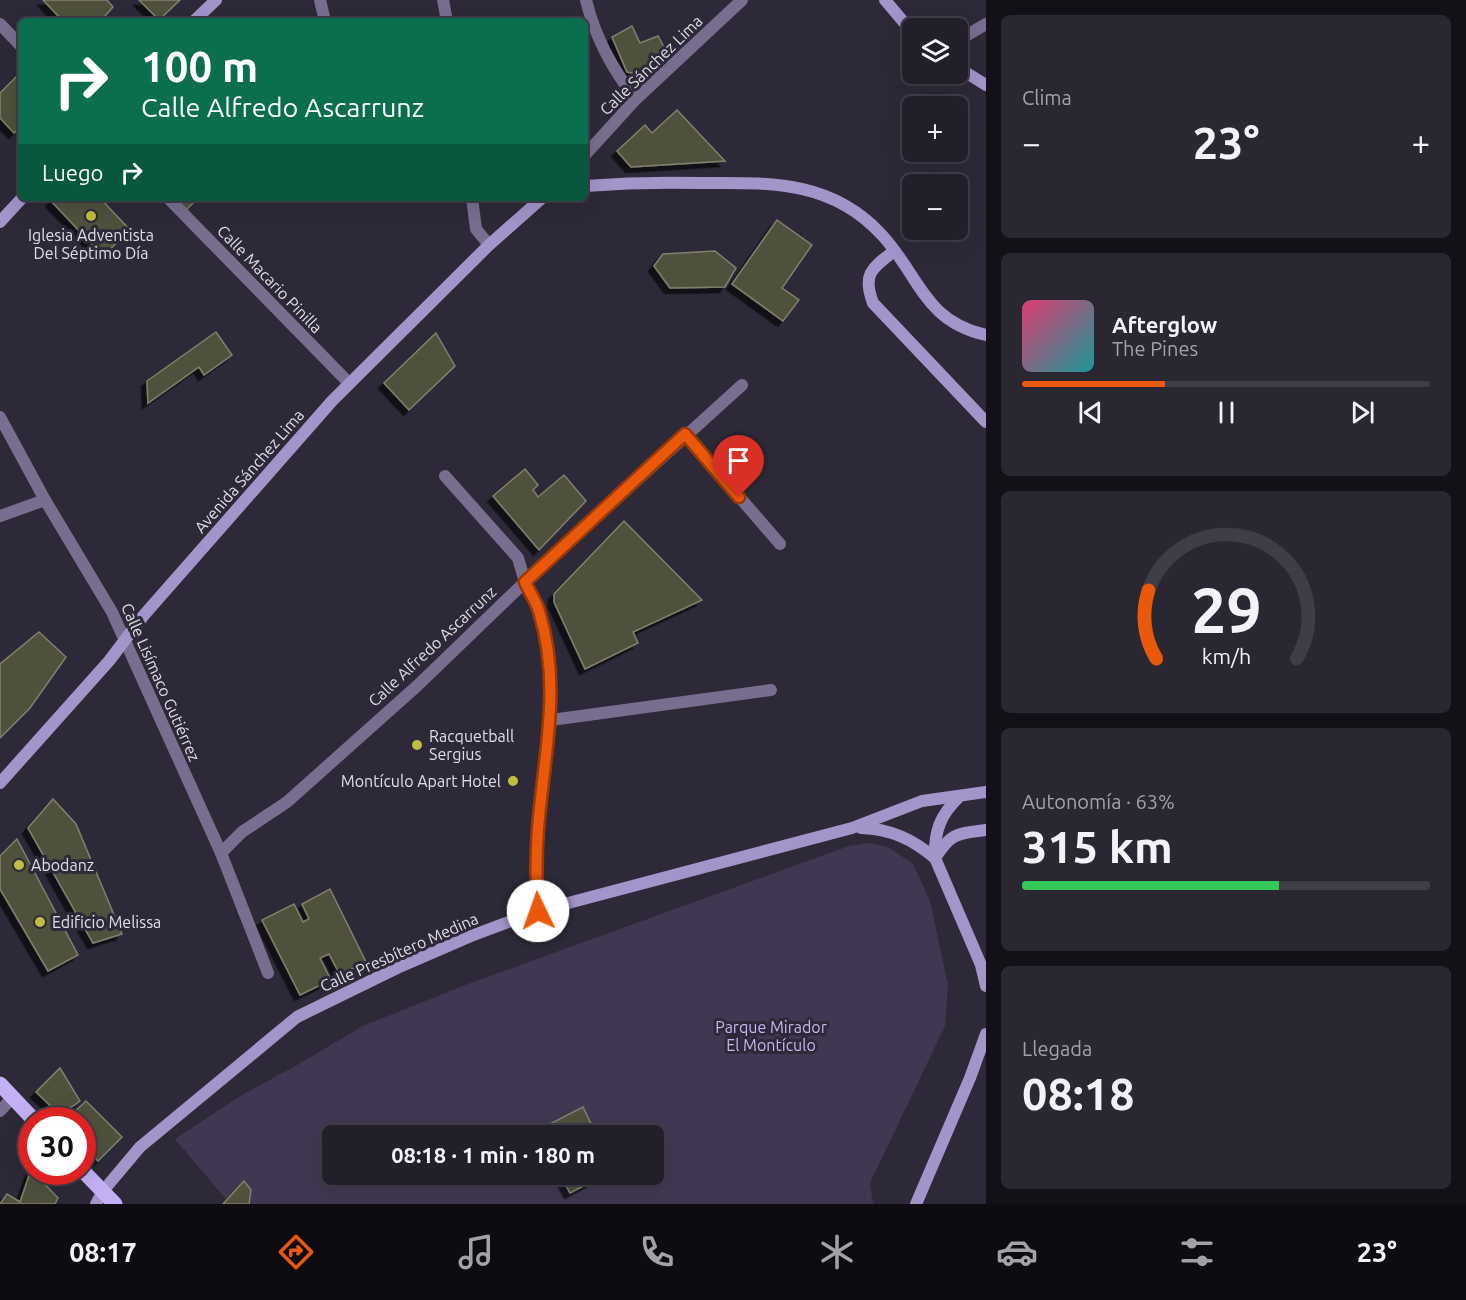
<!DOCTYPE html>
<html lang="es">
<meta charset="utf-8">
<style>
:root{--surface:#221f2a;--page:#2a2732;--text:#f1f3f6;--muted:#a2a2a8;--line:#3f3d47;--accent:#ea580c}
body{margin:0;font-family:Ubuntu,sans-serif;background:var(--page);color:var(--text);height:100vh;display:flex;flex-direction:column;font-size:22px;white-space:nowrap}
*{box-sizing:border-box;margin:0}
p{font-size:20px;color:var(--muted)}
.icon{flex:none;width:33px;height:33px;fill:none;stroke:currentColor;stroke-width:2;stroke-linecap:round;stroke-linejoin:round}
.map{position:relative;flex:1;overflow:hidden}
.drawer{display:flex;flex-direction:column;gap:15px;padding:15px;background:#131117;width:480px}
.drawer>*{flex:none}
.banner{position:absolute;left:18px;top:18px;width:570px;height:183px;border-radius:9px;box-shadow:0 6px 24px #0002,0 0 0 2px var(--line);background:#0b6e4f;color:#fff;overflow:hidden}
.controls{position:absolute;left:902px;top:18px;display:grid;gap:12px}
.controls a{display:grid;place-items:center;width:66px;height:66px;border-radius:9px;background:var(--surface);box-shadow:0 6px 24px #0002,0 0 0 2px var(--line);font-size:30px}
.speed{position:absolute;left:18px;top:1107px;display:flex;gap:12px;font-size:30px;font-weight:700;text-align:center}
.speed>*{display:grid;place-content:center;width:78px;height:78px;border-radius:50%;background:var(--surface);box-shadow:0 6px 24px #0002,0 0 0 2px var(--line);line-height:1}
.speed .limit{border:9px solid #d22;background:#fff;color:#111}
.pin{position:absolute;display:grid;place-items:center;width:51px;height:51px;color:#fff;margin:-62px -26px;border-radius:50% 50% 50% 0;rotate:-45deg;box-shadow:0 0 6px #0007}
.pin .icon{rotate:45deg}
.me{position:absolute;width:66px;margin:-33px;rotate:357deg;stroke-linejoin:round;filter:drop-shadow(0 0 4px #0008)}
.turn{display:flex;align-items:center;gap:21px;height:126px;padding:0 24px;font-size:27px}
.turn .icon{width:78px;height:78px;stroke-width:2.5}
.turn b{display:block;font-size:42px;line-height:51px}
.then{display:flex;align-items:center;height:57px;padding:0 24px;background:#0003;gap:12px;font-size:22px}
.big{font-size:45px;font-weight:600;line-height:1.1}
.drawer .widget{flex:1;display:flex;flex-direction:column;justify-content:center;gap:9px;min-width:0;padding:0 21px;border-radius:9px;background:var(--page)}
.drawer .dial{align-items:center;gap:0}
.dial svg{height:156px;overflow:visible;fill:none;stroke:var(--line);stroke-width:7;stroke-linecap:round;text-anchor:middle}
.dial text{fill:var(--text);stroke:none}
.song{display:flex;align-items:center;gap:18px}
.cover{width:72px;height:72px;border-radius:9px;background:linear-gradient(135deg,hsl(340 70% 55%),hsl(180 70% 35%))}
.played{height:6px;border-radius:3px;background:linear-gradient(90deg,var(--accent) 35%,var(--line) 35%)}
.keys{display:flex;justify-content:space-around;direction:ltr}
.heat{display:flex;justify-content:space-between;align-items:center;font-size:33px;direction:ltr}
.charge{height:9px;border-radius:4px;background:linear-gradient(90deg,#34c759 63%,var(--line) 0)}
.trip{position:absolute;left:322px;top:1125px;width:342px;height:60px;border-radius:9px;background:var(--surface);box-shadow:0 6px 24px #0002,0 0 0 2px var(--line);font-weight:600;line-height:60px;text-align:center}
.tab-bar{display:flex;height:96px;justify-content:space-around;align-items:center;background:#0e0c11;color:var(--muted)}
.tab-bar .icon{width:42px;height:42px}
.tab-bar .on{color:var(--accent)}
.tab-bar b{font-size:27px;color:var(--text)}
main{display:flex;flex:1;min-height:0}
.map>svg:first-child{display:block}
.green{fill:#403852;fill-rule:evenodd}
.building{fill:#50513e;stroke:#80816d;stroke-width:1.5;filter:url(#shadow)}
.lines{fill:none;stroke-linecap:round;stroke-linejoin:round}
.lane{stroke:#786f90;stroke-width:12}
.street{stroke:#786f90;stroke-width:12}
.secondary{stroke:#a394c9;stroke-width:12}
.primary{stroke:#c4b1f5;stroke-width:15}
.route-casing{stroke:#983908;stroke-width:15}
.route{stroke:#ea580c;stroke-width:10}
.poi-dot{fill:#c0be40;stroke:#2d2938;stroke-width:2}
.labels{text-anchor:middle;stroke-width:6;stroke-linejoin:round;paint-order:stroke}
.street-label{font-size:16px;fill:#e0dde8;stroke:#2d2938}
.poi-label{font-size:16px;fill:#e0dde8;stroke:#2d2938;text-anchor:start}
.park-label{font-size:16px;fill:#c6b6f1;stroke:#2d2938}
</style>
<main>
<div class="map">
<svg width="986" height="1204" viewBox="0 0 986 1204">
<defs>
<filter id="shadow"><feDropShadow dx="-5.5" dy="5.5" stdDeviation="0" flood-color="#0009"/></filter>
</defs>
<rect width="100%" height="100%" fill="#2d2938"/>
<path class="green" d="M869 843 888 847 913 864 930 901 948 985 945 1026 870 1183 873 1204H230L175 1139 242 1095 297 1065 363 1026 468 984 849 846ZM333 1136H654V1174H333Z"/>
<g class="building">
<polygon points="43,0 107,0 113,7 105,16 110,21 63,21"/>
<polygon points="139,0 180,0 159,20"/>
<polygon points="632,26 640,43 658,36 664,47 637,74 627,72 612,37"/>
<polygon points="21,72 21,127 14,133 0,118 0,93"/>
<polygon points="677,110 725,161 631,167 617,151 645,125 652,133"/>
<polygon points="54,198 100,198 130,230 103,256 51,201"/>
<polygon points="171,198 198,198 185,211"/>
<polygon points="777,220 812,245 782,288 799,300 783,321 732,284"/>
<polygon points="715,251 736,268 725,287 670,288 654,266 663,254"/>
<polygon points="216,332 232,355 204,375 199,367 148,403 147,381"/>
<polygon points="436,333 455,366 409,410 384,383"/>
<polygon points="525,469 538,485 533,490 538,497 564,475 586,501 539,550 493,496"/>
<polygon points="624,521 702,600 633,632 638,643 585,669 554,602 554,594"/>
<polygon points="39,632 66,657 30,708 0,738 0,664"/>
<polygon points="53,799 76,824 122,934 93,943 28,828"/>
<polygon points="17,839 78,955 48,971 0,889 0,856"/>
<polygon points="330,889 366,962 340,975 329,954 320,958 331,980 300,995 262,920 294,904 303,922 309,919 302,904"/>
<polygon points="60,1068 80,1101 60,1115 36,1092"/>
<polygon points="86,1101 122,1137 98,1161 82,1146 82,1120 66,1120"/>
<polygon points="583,1107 597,1136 540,1136 538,1130"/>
<polygon points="31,1170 58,1198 55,1204 0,1204 7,1194 20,1202"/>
<polygon points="560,1174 606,1174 570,1193"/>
<polygon points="244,1181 251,1190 249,1204 223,1204"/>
</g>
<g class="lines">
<g class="lane">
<polyline points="320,0 325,21"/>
<polyline points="443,0 447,21"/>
<path d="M586 0C595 37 612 69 636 99"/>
<polyline points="957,41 986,24"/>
<polyline points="472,198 476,229 489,245"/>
<polyline points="685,434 780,544"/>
<polyline points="551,720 771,690"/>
<polyline points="0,1111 12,1098"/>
</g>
<g class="street">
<polyline points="0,24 21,46"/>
<polyline points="585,155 636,99 742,0"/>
<polyline points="168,198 349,383"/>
<polyline points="0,417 45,500 112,612 221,853 268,973"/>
<polyline points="445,476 518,558 525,582 538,609 550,660 551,720 538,829 536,882 538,911"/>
<polyline points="0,516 45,500"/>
<polyline points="221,853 242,832 287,802 417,686 525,582 742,385"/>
</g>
<g class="secondary">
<polyline points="885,0 912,32"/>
<polyline points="194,21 216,0"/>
<polyline points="957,67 986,85"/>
<path d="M585 186C623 183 661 182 699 183 768 183 830 179 881 234 919 274 923 321 986 335"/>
<polyline points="0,222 22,198"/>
<path d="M894 251C872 268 862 274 873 303L986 422"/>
<polyline points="0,783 109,661 144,615 332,401 489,245 542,198"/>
<path d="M959 797C940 815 934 832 935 858L981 965 986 986"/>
<path d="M861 828C891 829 912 839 935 858"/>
<path d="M935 858C952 832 957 834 986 830"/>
<polyline points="96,1204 103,1191 140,1147 297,1017 397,968 471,936 538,911 852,828 922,801 986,792"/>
<polyline points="916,1204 970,1078 986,1034"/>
</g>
<g class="primary">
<polyline points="0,1084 34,1120"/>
<polyline points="82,1170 115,1204"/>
</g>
</g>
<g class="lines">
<defs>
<path id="route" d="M538 911C536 884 536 856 538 829 544 753 562 686 539 611 536 601 529 591 525 582L685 434 739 497"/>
</defs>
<use href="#route" class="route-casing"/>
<use href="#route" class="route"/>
</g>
<g class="poi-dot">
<circle cx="91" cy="216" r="6"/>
<circle cx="417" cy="745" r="6"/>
<circle cx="513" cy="781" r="6"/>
<circle cx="19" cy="865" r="6"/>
<circle cx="40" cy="922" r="6"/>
</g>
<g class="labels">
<g class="street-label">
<text transform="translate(651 65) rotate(-44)" y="6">Calle Sánchez Lima</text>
<text transform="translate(270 279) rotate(46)" y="6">Calle Macario Pinilla</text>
<text transform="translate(249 471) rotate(-49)" y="6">Avenida Sánchez Lima</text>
<text transform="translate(432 646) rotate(-43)" y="6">Calle Alfredo Ascarrunz</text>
<text transform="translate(161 682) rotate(66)" y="6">Calle Lisímaco Gutiérrez</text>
<text transform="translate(399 952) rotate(-24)" y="6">Calle Presbítero Medina</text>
</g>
<g class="poi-label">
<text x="91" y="241" text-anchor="middle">Iglesia Adventista<tspan x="91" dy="18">Del Séptimo Día</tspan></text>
<text x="429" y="742">Racquetball<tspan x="429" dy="18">Sergius</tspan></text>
<text x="501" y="787" text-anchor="end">Montículo Apart Hotel</text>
<text x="31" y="871">Abodanz</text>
<text x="52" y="928">Edificio Melissa</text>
</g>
<g class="park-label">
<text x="771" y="1033">Parque Mirador<tspan x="771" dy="18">El Montículo</tspan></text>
</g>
</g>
</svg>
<div class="controls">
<a><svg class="icon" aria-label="layers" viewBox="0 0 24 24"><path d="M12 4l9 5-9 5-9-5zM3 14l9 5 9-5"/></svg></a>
<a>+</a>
<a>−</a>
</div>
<div class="speed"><div class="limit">30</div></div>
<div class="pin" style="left:739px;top:497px;background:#d93025"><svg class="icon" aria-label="arrive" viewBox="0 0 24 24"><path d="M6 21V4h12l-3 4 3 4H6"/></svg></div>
<svg class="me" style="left:538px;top:911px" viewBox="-20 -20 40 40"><circle r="19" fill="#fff"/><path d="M0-13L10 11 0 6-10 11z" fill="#ea580c"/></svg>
<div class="trip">08:18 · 1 min · 180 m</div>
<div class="banner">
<div class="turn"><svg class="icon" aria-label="right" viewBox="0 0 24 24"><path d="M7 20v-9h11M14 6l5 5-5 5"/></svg><div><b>100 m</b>Calle Alfredo Ascarrunz</div></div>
<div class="then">Luego<svg class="icon" aria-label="right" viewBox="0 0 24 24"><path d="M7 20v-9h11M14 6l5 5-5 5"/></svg></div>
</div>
</div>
<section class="drawer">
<div class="widget"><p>Clima</p>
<div class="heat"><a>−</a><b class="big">23°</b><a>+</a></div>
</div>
<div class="widget">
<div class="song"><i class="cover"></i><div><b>Afterglow</b><p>The Pines</p></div></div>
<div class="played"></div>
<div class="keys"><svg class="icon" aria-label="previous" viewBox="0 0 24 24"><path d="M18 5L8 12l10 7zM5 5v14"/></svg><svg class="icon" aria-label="pause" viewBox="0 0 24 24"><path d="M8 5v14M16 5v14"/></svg><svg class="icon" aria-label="next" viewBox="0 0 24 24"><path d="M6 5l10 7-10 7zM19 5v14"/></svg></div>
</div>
<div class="widget dial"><svg viewBox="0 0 100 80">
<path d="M14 69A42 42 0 1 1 86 69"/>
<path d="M14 69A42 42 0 0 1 10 34" stroke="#ea580c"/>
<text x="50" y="56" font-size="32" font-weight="700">29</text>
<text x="50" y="72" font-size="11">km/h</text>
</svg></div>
<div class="widget"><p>Autonomía · 63%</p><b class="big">315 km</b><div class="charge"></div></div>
<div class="widget"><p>Llegada</p><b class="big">08:18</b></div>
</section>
</main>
<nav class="tab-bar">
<b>08:17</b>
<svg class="icon on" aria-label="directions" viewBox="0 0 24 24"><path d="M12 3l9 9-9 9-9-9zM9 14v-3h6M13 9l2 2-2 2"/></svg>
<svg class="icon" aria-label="music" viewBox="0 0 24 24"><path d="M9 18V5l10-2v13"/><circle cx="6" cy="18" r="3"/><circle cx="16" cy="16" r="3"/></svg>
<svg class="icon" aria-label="phone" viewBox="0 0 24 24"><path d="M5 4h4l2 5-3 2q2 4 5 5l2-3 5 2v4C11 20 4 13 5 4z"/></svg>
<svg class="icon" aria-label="climate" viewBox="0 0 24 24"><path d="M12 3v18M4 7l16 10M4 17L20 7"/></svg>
<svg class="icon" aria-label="car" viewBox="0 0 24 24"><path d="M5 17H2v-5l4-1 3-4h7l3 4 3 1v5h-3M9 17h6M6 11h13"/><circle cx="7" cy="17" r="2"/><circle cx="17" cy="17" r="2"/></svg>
<svg class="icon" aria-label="filters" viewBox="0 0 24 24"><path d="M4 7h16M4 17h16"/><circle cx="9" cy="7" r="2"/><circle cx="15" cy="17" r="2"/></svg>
<b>23°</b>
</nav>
